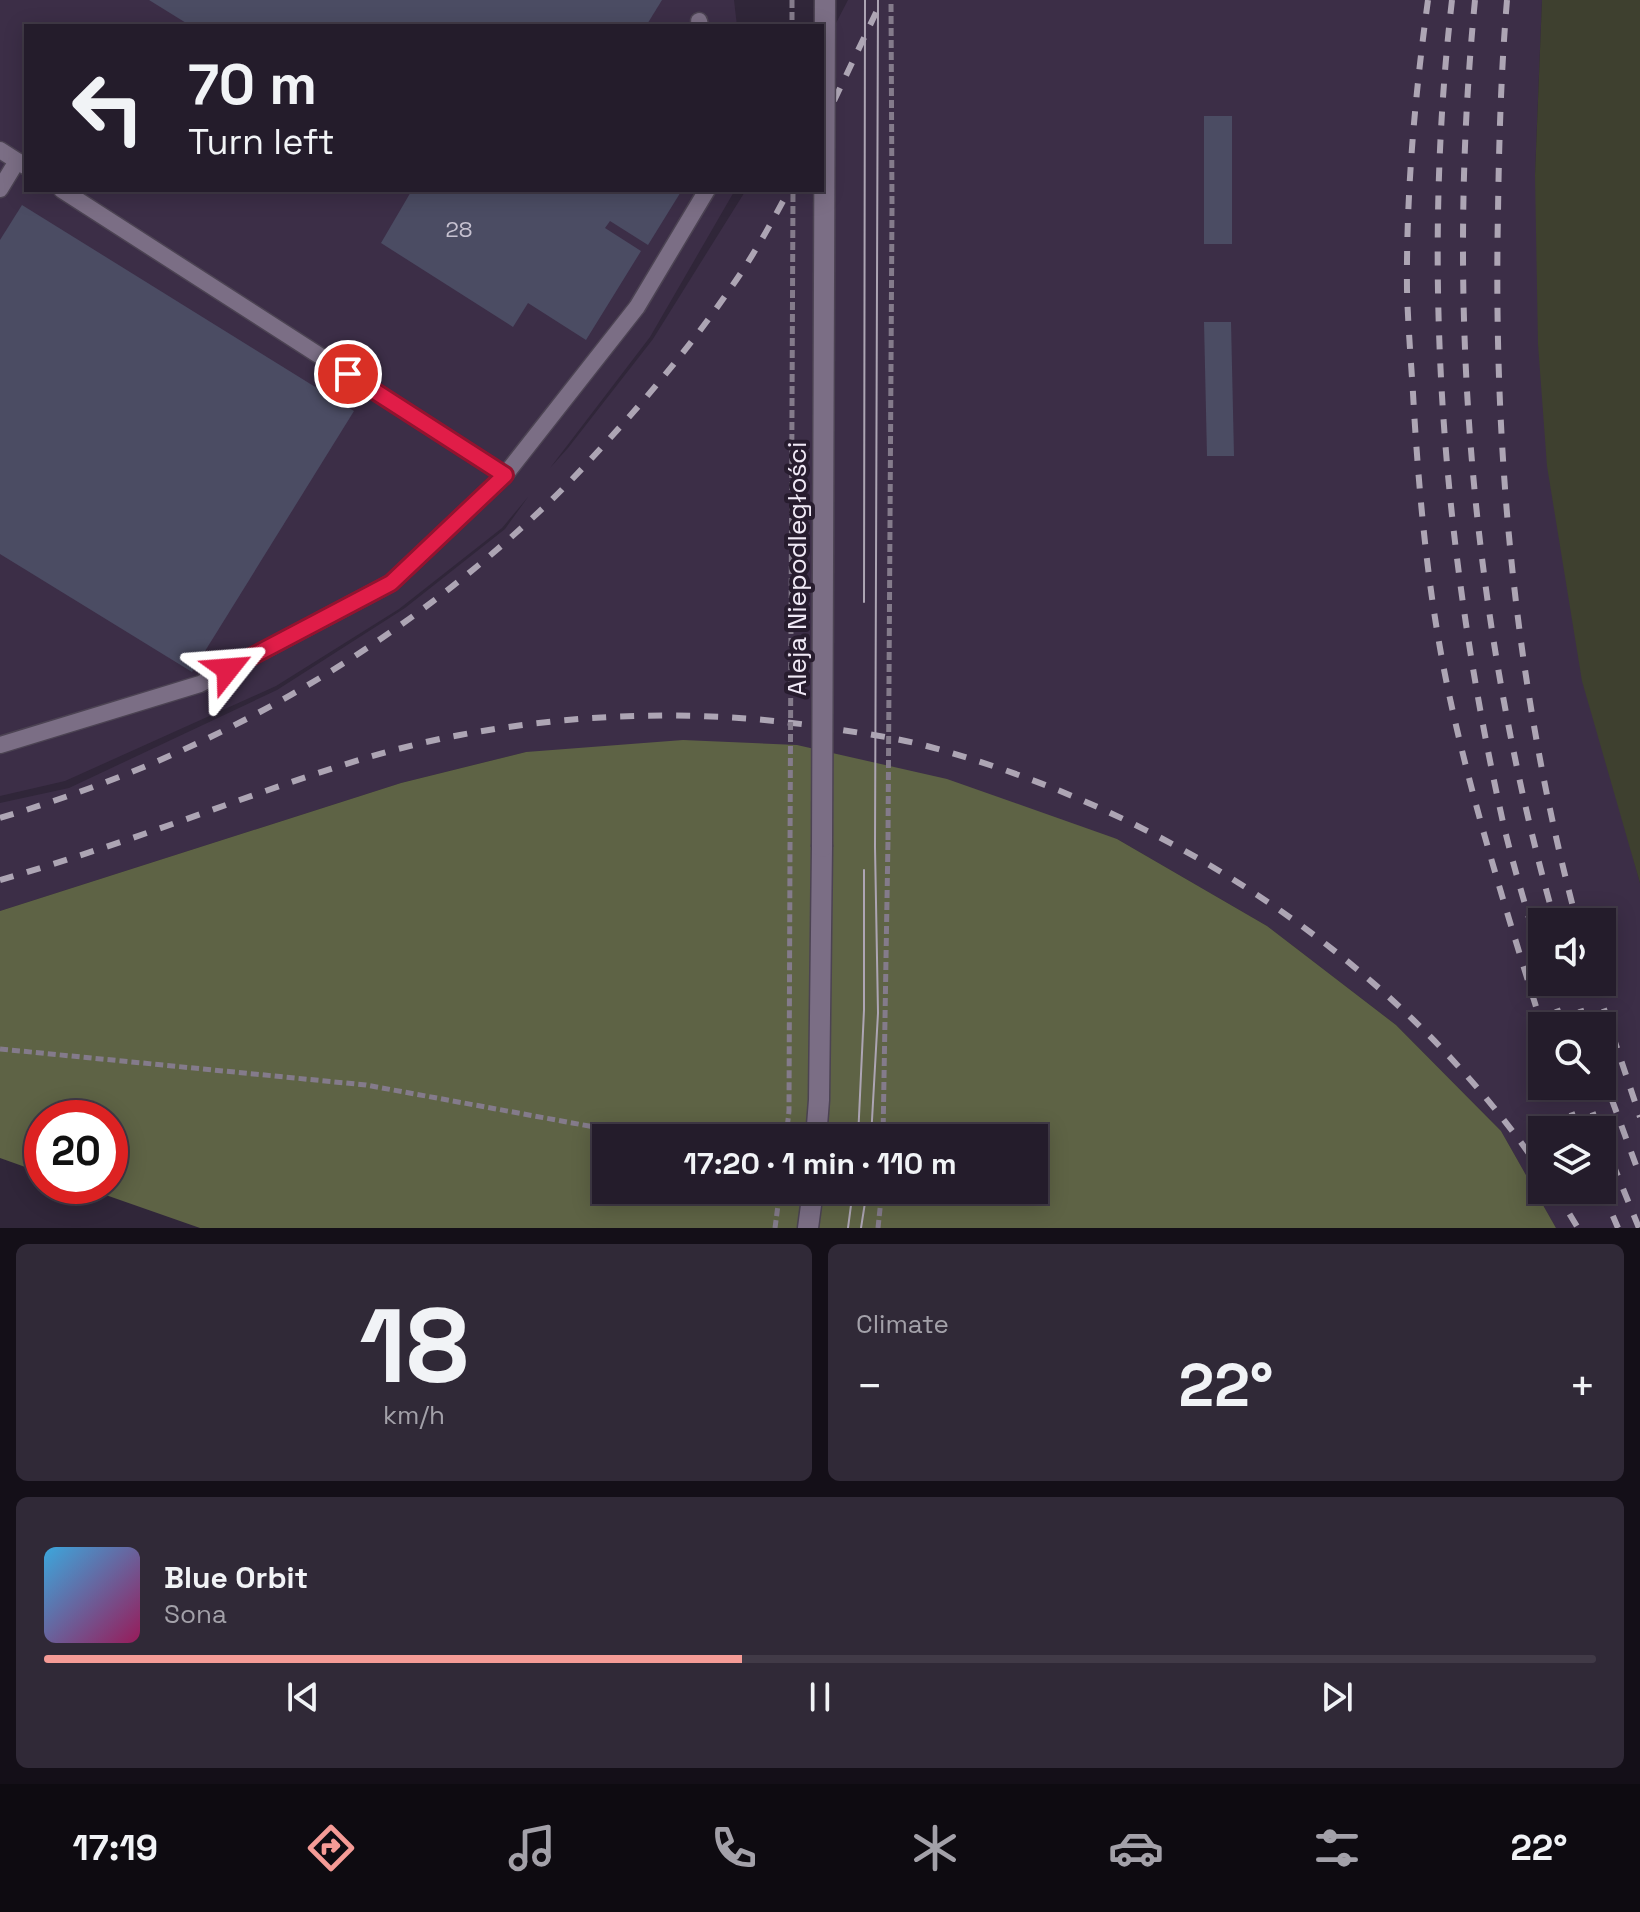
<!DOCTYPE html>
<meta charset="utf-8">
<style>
:root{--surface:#241c2b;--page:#302937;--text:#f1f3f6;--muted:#a3a1a9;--line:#413a47;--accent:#f59b96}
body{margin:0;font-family:"Space Grotesk",sans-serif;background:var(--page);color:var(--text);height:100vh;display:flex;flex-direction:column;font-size:30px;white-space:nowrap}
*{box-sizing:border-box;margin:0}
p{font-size:26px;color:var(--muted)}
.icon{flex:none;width:44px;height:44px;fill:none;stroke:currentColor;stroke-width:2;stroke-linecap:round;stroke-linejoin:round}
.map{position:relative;height:1228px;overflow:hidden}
.sheet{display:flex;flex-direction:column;gap:16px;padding:16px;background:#140f18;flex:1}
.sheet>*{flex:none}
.hud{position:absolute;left:24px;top:24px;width:800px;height:168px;border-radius:0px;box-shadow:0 4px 20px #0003,0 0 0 2px var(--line);background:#241c2b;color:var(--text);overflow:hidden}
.tools{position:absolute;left:1528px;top:908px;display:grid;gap:16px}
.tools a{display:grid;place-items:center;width:88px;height:88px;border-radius:0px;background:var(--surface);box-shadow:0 4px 20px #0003,0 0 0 2px var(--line);font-size:40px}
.speed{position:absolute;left:24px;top:1100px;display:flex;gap:16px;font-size:40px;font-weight:700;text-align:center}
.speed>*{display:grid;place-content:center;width:104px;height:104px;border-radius:50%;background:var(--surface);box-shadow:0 4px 20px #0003,0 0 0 2px var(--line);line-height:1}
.speed .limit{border:12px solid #d22;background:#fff;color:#111}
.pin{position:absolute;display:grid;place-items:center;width:68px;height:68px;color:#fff;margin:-34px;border:4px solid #fff;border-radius:50%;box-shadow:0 2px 8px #0007}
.me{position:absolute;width:88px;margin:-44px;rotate:62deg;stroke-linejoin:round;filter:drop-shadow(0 0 6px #0008)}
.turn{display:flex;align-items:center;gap:28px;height:168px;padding:0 32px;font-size:36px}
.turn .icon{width:104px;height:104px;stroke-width:2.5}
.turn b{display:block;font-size:56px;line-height:68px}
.big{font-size:60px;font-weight:700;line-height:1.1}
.sheet .tile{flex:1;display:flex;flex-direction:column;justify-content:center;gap:12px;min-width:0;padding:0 28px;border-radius:12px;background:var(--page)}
.sheet .dial{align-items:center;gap:0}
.dial b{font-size:104px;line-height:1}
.song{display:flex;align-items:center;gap:24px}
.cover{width:96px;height:96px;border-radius:12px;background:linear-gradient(135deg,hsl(200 70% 55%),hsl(330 70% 35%))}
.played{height:8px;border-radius:4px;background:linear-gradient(90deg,var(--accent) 45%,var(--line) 45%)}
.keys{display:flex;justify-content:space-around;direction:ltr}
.heat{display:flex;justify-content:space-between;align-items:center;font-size:44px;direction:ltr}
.sheet .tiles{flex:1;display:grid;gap:16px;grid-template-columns:1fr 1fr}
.tile:last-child{grid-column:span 2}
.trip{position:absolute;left:592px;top:1124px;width:456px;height:80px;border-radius:0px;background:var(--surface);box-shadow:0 4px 20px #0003,0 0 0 2px var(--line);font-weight:700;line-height:80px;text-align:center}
.dock{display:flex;height:128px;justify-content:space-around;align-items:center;background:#0e0b11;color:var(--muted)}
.dock .icon{width:56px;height:56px}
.dock .current{color:var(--accent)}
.dock b{font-size:36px;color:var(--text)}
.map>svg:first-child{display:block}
.built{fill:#3c2e47;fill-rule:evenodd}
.green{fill:#3e402f}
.forest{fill:#5e6345;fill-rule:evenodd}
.building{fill:#4b4c63}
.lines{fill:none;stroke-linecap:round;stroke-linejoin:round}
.service-casing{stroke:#4c4353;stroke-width:19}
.tertiary-casing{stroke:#4c4353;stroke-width:23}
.path{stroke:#847b8b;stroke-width:5;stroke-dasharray:8 4;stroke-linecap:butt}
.service{stroke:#7b6e85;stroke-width:16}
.tertiary{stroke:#7b6e85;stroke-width:20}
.tram{stroke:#ada5b4;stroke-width:2}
.rail{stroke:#ada5b4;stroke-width:6;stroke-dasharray:14 14;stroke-linecap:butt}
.tertiary-bridge-casing{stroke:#4c4353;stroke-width:23;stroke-linecap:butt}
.path-bridge{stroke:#847b8b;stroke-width:5;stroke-dasharray:8 4;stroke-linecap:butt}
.tertiary-bridge{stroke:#7b6e85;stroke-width:20}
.route-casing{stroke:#92132f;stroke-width:20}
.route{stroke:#e11d48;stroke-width:14}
.labels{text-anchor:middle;stroke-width:8;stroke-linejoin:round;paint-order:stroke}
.number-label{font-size:22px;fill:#c7c2d1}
.street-label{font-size:26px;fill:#f0e9f6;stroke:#271c2e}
</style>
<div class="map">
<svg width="1640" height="1228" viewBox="0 0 1640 1228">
<rect width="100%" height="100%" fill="#302639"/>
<path class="built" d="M0 0H734L737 26H26V190H735L650 337 550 468 568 448 653 339 746 190H822V50L848 0H1542L1535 175 1632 853 1640 883V1228H1556L1501 1131 1396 1025 1267 926 1117 839 526 752 401 783 0 911V803L69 788 277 690 405 608 505 529 528 497 502 528 399 609 276 686 65 781 0 796ZM1542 922H1602V982H1542ZM1542 1026H1602V1086H1542ZM1542 1130H1602V1190H1542Z"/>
<polygon class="green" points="1542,0 1640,0 1640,883 1582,681 1547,466 1538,344 1535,175"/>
<path class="forest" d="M683 740 797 745 947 779 1117 839 1267 926 1396 1025 1501 1131 1556 1228H200L80 1186H110V1118H42V1173L0 1158V911L401 783 526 752ZM606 1138H1034V1190H606Z"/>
<g class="building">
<polygon points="149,0 662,0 646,26 191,26"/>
<rect x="1204" y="116" width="28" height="128"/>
<polygon points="412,190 682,190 648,245 610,221 605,228 641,251 586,340 528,303 513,327 381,243"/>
<polygon points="22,205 354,411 192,672 0,554 0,240"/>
<polygon points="1204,322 1231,322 1234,456 1207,456"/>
</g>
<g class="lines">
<defs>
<g id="service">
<polyline points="699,21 700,26"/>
<polyline points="0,150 25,166"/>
<polyline points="0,189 17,161"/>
<polyline points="62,190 505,475"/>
<polyline points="0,745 200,684 391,583 505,475 637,307 707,190"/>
</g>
<g id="tertiary">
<polyline points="816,1138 819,1100 822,847"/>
<polyline points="808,1228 813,1190"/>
</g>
</defs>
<use href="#service" class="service-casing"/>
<use href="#tertiary" class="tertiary-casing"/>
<g class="path">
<polyline points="792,0 792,26"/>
<polyline points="0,1049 366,1085 654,1138"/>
<polyline points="786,1138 789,1111 790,850"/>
<polyline points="883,1138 888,840"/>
<polyline points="775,1228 780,1190"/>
<polyline points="878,1228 882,1190"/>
</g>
<use href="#service" class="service"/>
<use href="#tertiary" class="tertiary"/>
<g class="tram">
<polyline points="864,602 865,0"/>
<polyline points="858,1138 864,1010 864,870"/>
<polyline points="871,1138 878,1013 875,847 878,0"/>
<polyline points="848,1228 853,1190"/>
<polyline points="861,1228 867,1190"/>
</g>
<g class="rail">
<path d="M1428 0C1415 95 1406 194 1407 290 1408 330 1412 371 1414 411 1420 506 1429 601 1449 694 1473 806 1508 916 1542 1026"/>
<path d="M1452 0C1421 268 1442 541 1499 804 1510 857 1527 910 1542 962"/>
<path d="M1475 0C1445 308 1471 624 1555 922"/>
<path d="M1507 0C1501 71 1499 142 1498 212 1493 451 1515 691 1577 922"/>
<polyline points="822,126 882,0"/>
<path d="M0 818C205 757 386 656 542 509 573 480 601 448 629 417 665 376 699 334 730 289 752 258 771 224 789 190"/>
<path d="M0 880C80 857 159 829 237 801 311 775 384 749 460 735 582 712 707 709 829 728 860 733 892 737 923 745 1168 810 1398 961 1542 1172"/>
<polyline points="1548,982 1563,1026"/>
<polyline points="1572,982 1586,1026"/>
<polyline points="1595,982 1640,1117"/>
<polyline points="1602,1073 1640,1176"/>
<polyline points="1562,1086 1578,1130"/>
<polyline points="1583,1086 1599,1130"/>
<polyline points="1602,1137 1639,1228"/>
<polyline points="1555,1190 1578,1228"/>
<polyline points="1602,1190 1618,1228"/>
</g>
<defs>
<polyline id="tertiary-bridge" points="822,847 825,0"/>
</defs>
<use href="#tertiary-bridge" class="tertiary-bridge-casing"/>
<g class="path-bridge">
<polyline points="888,840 892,208 891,0"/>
<polyline points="790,850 793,190"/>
</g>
<use href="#tertiary-bridge" class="tertiary-bridge"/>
</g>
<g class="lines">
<defs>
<polyline id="route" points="228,669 391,583 505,475 348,374"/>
</defs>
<use href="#route" class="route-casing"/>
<use href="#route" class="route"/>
</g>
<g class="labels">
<g class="number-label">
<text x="459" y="237">28</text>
</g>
<g class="street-label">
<text transform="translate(797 569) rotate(-90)" y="9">Aleja Niepodległości</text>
</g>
</g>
</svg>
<div class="tools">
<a><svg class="icon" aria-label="sound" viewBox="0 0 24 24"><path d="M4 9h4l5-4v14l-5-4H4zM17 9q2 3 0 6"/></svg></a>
<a><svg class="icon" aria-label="search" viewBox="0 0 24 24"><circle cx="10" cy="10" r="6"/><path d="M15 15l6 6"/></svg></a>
<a><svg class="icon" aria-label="layers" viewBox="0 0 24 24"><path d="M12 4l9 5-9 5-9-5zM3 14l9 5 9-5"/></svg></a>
</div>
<div class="speed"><div class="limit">20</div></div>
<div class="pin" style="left:348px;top:374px;background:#d93025"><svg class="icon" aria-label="arrive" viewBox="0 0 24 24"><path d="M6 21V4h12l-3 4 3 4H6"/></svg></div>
<svg class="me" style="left:228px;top:669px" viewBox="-20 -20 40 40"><path d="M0-17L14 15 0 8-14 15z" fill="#e11d48" stroke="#fff" stroke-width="4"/></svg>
<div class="trip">17:20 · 1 min · 110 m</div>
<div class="hud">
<div class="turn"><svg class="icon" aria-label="left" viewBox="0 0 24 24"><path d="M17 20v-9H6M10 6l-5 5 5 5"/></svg><div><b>70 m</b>Turn left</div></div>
</div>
</div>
<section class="sheet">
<div class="tiles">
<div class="tile dial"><b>18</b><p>km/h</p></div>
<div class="tile"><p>Climate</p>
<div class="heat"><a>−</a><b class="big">22°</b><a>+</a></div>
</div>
<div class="tile">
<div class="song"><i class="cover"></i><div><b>Blue Orbit</b><p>Sona</p></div></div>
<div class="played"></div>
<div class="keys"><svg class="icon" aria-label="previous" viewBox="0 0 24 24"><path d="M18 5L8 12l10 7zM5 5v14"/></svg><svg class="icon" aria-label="pause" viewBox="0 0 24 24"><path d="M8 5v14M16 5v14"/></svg><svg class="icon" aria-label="next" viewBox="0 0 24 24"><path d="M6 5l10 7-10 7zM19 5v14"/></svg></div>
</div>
</div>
</section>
<nav class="dock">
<b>17:19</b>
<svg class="icon current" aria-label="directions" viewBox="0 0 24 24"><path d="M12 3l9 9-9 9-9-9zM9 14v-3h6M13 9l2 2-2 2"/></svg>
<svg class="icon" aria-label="music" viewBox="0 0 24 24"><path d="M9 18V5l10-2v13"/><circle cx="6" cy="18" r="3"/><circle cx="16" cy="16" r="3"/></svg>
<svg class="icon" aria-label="phone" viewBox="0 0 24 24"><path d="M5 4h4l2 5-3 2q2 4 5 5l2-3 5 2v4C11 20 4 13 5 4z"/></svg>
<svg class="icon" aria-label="climate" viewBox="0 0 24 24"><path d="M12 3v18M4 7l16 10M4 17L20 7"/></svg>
<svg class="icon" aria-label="car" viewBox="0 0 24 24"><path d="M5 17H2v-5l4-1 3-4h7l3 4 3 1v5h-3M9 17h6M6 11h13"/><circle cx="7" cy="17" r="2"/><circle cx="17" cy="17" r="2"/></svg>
<svg class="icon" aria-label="filters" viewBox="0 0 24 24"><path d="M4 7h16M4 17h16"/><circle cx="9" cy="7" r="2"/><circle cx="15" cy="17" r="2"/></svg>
<b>22°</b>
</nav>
